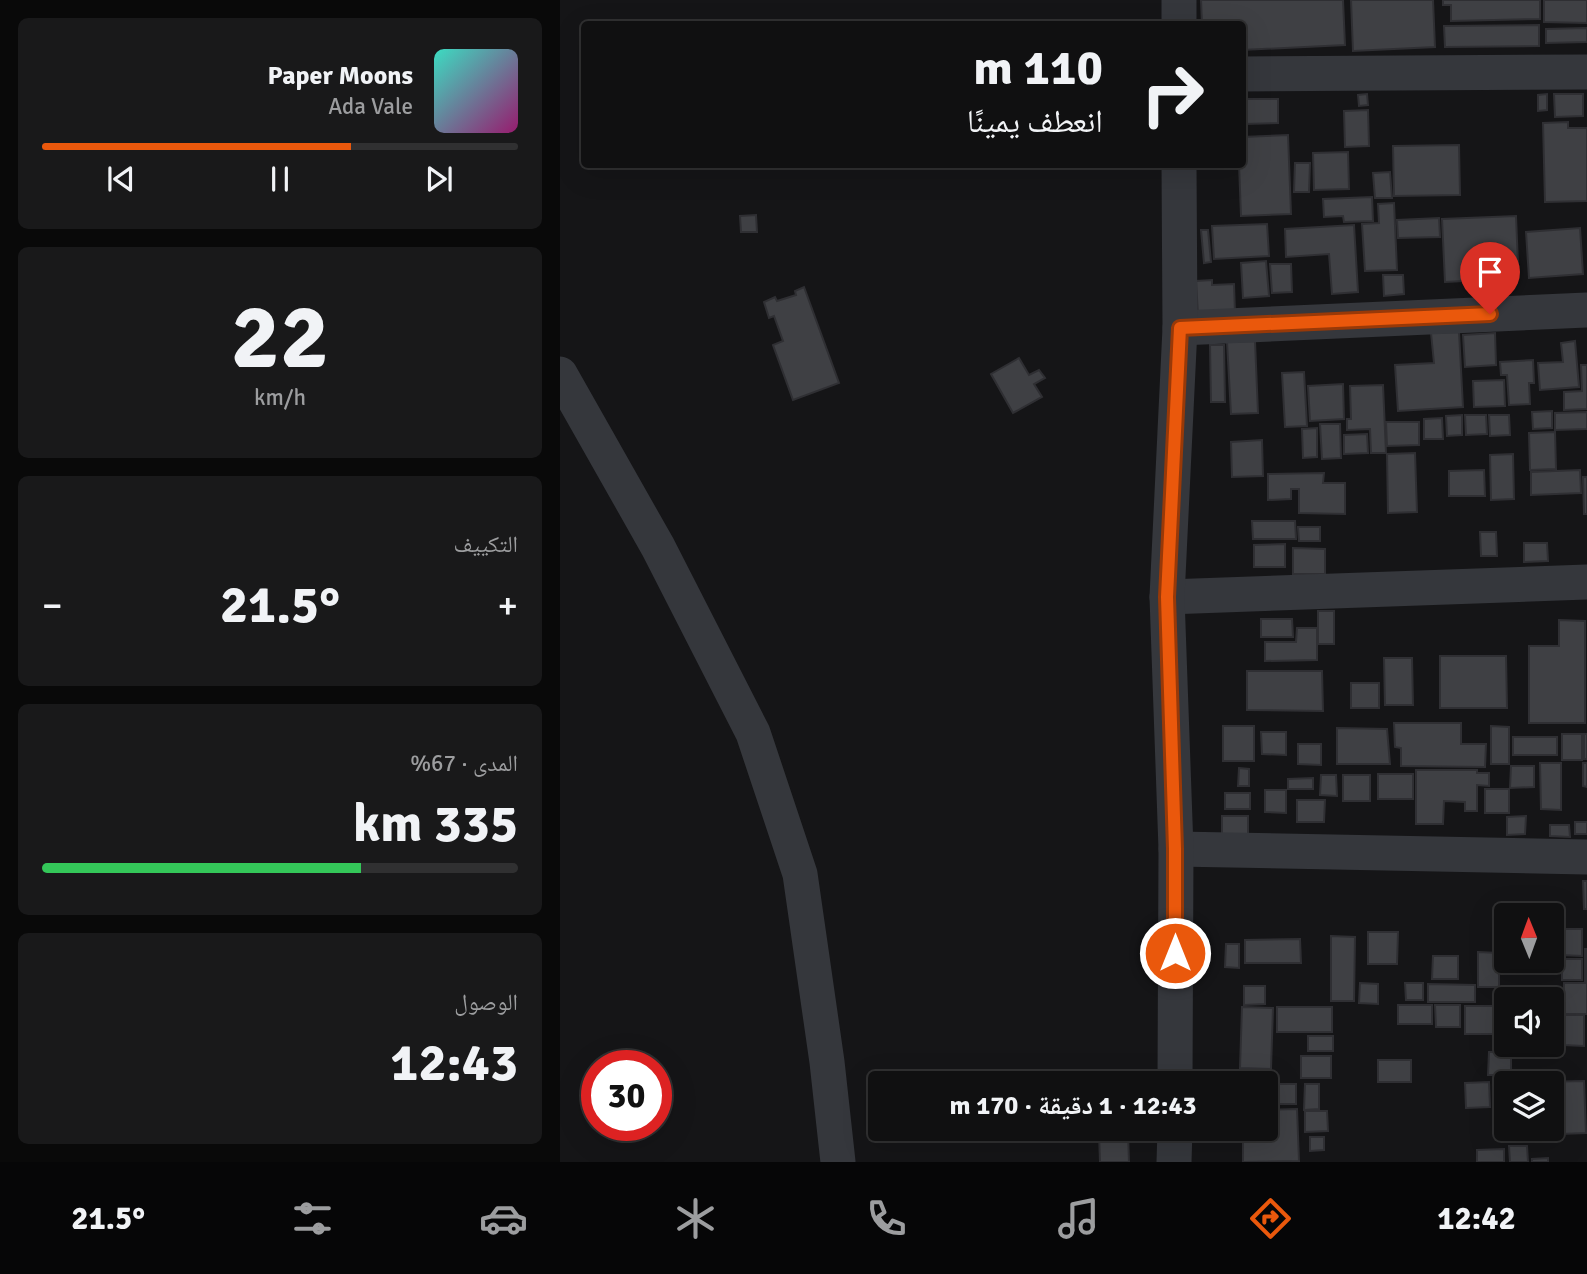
<!DOCTYPE html>
<html lang="ar">
<meta charset="utf-8">
<style>
:root{--surface:#101011;--page:#19191a;--text:#f1f3f6;--muted:#9c9d9f;--line:#303031;--accent:#ea580c}
body{margin:0;font-family:Signika,"Noto Naskh Arabic",sans-serif;background:var(--page);color:var(--text);direction:rtl;height:100vh;display:flex;flex-direction:column;font-size:26px;white-space:nowrap}
*{box-sizing:border-box;margin:0}
p{font-size:23px;color:var(--muted)}
.icon{flex:none;width:38px;height:38px;fill:none;stroke:currentColor;stroke-width:2;stroke-linecap:round;stroke-linejoin:round}
.map{position:relative;flex:1;overflow:hidden;direction:ltr}
.drawer{display:flex;flex-direction:column;gap:18px;padding:18px;background:#090909;width:560px}
.drawer>*{flex:none}
.banner{position:absolute;left:21px;top:21px;width:665px;height:147px;border-radius:7px;box-shadow:0 7px 28px #0002,0 0 0 2px var(--line);direction:rtl;background:#101011;color:var(--text);overflow:hidden}
.needle{width:46px;rotate:359deg}
.tools{position:absolute;left:934px;top:903px;display:grid;gap:14px}
.tools a{display:grid;place-items:center;width:70px;height:70px;border-radius:7px;background:var(--surface);box-shadow:0 7px 28px #0002,0 0 0 2px var(--line);font-size:35px}
.speed{position:absolute;left:21px;top:1050px;display:flex;gap:14px;font-size:35px;font-weight:700;text-align:center}
.speed>*{display:grid;place-content:center;width:91px;height:91px;border-radius:50%;background:var(--surface);box-shadow:0 7px 28px #0002,0 0 0 2px var(--line);line-height:1}
.speed .limit{border:10px solid #d22;background:#fff;color:#111}
.pin{position:absolute;display:grid;place-items:center;width:60px;height:60px;color:#fff;margin:-72px -30px;border-radius:50% 50% 50% 0;rotate:-45deg;box-shadow:0 0 7px #0007}
.pin .icon{rotate:45deg}
.me{position:absolute;width:77px;margin:-38px;rotate:0deg;stroke-linejoin:round;filter:drop-shadow(0 0 5px #0008)}
.turn{display:flex;align-items:center;gap:24px;height:147px;padding:0 28px;font-size:32px}
.turn .icon{width:91px;height:91px;stroke-width:2.5}
.turn b{display:block;font-size:49px;line-height:60px}
.big{font-size:52px;font-weight:700;line-height:1.1}
.drawer .widget{flex:1;display:flex;flex-direction:column;justify-content:center;gap:10px;min-width:0;padding:0 24px;border-radius:10px;background:var(--page)}
.drawer .dial{align-items:center;gap:0}
.dial b{font-size:91px;line-height:1}
.song{display:flex;align-items:center;gap:21px}
.cover{width:84px;height:84px;border-radius:10px;background:linear-gradient(135deg,hsl(170 70% 55%),hsl(320 70% 35%))}
.played{height:7px;border-radius:4px;background:linear-gradient(90deg,var(--accent) 65%,var(--line) 65%)}
.keys{display:flex;justify-content:space-around;direction:ltr}
.heat{display:flex;justify-content:space-between;align-items:center;font-size:38px;direction:ltr}
.charge{height:10px;border-radius:5px;background:linear-gradient(90deg,#34c759 67%,var(--line) 0)}
.trip{position:absolute;left:308px;top:1071px;width:410px;height:70px;border-radius:7px;background:var(--surface);box-shadow:0 7px 28px #0002,0 0 0 2px var(--line);font-weight:700;line-height:70px;text-align:center;direction:rtl}
.menu{display:flex;height:112px;justify-content:space-around;align-items:center;background:#060607;color:var(--muted)}
.menu .icon{width:49px;height:49px}
.menu .on{color:var(--accent)}
.menu b{font-size:32px;color:var(--text)}
main{display:flex;flex:1;min-height:0}
.map>svg:first-child{display:block}
.building{fill:#3f4044;stroke:#2f2f33;stroke-width:2}
.lines{fill:none;stroke-linecap:round;stroke-linejoin:round}
.street{stroke:#35373c;stroke-width:35}
.route-casing{stroke:#983908;stroke-width:18}
.route{stroke:#ea580c;stroke-width:12}
</style>
<main>
<div class="map">
<svg width="1027" height="1162" viewBox="0 0 1027 1162">
<rect width="100%" height="100%" fill="#151517"/>
<g class="building">
<polygon points="641,0 783,0 785,45 682,50 682,24 642,24"/>
<polygon points="791,0 873,0 875,47 793,51"/>
<polygon points="883,0 980,0 980,19 891,21 891,5 883,5"/>
<polygon points="984,0 1027,0 1027,23 984,22"/>
<polygon points="979,25 979,46 885,47 884,26"/>
<polygon points="1027,28 1027,42 986,43 986,29"/>
<polygon points="807,94 808,105 799,106 798,95"/>
<polygon points="987,94 987,110 978,111 978,95"/>
<polygon points="994,94 1023,94 1023,116 995,117"/>
<polygon points="686,99 718,99 718,123 685,124"/>
<polygon points="808,110 809,146 785,147 784,111"/>
<polygon points="1008,122 1008,128 1027,128 1027,201 985,202 983,123"/>
<polygon points="728,135 731,214 681,216 679,164 682,164 682,137"/>
<polygon points="899,145 900,195 834,196 833,146"/>
<polygon points="788,152 789,189 754,190 753,153"/>
<polygon points="735,163 750,163 749,192 734,192"/>
<polygon points="830,172 832,198 815,198 813,173"/>
<polygon points="812,197 813,221 784,222 783,216 764,217 763,199"/>
<polygon points="834,203 837,270 805,271 802,224 819,223 818,204"/>
<polygon points="196,215 197,232 181,232 180,216"/>
<polygon points="956,216 958,264 903,267 904,281 885,282 882,219"/>
<polygon points="879,218 880,237 838,238 837,220"/>
<polygon points="707,224 709,256 654,259 652,226"/>
<polygon points="794,225 798,292 772,294 769,254 726,257 725,229"/>
<polygon points="1020,228 1023,274 969,278 966,232"/>
<polygon points="641,230 648,230 651,262 644,263"/>
<polygon points="706,261 709,296 683,298 681,263"/>
<polygon points="710,264 731,264 732,292 712,293"/>
<polygon points="823,275 843,275 844,294 824,296"/>
<polygon points="652,280 652,285 674,284 675,313 638,315 636,281"/>
<polygon points="244,287 279,383 233,400 213,345 223,341 214,316 209,318 204,302 215,297 217,301 236,295 235,291"/>
<polygon points="899,332 903,407 838,411 835,365 874,363 871,333"/>
<polygon points="935,333 936,365 905,367 903,335"/>
<polygon points="695,341 698,413 671,414 667,342"/>
<polygon points="1015,341 1019,387 980,390 978,363 1003,362 1001,343"/>
<polygon points="650,345 664,345 665,402 651,402"/>
<polygon points="459,358 469,375 479,370 485,378 474,384 482,397 453,413 431,374"/>
<polygon points="973,360 974,383 969,383 970,404 949,405 947,375 941,375 940,362"/>
<polygon points="1021,365 1027,365 1027,409 1004,410 1004,392 1022,391"/>
<polygon points="744,372 747,426 725,427 722,373"/>
<polygon points="944,380 945,406 914,407 913,381"/>
<polygon points="783,384 784,419 750,421 748,386"/>
<polygon points="823,385 826,453 811,453 810,429 787,430 787,419 791,419 790,386"/>
<polygon points="992,411 992,428 973,429 972,412"/>
<polygon points="1027,412 1027,429 995,430 995,413"/>
<polygon points="902,415 902,435 887,436 886,416"/>
<polygon points="905,415 926,415 927,434 906,435"/>
<polygon points="929,415 949,415 950,435 930,436"/>
<polygon points="882,418 883,439 864,439 864,419"/>
<polygon points="826,422 859,422 859,445 827,446"/>
<polygon points="760,424 780,424 781,458 762,459"/>
<polygon points="757,428 757,457 743,458 742,429"/>
<polygon points="995,432 996,469 970,470 969,433"/>
<polygon points="807,434 808,453 784,454 784,435"/>
<polygon points="702,440 703,476 672,477 671,442"/>
<polygon points="855,453 857,512 828,513 827,454"/>
<polygon points="953,454 954,499 931,500 930,455"/>
<polygon points="924,470 925,496 889,496 889,471"/>
<polygon points="1020,470 1021,493 971,495 971,472"/>
<polygon points="764,473 763,483 785,483 785,514 739,513 739,489 731,489 731,499 708,500 708,474"/>
<polygon points="1023,477 1027,477 1027,514 1024,514"/>
<polygon points="692,521 735,521 736,539 693,539"/>
<polygon points="738,527 760,527 760,541 739,541"/>
<polygon points="920,532 936,532 937,556 921,556"/>
<polygon points="964,543 987,543 988,561 964,562"/>
<polygon points="725,544 725,567 694,567 694,545"/>
<polygon points="733,548 765,549 765,574 733,574"/>
<rect x="758" y="611" width="16" height="33"/>
<polygon points="701,619 732,619 733,637 701,637"/>
<polygon points="999,620 1025,621 1025,723 969,723 969,646 999,646"/>
<polygon points="737,628 757,628 757,660 705,661 705,642 736,642"/>
<polygon points="880,656 946,656 947,708 880,708"/>
<polygon points="824,658 852,658 853,705 825,705"/>
<polygon points="687,671 762,671 763,711 687,710"/>
<rect x="791" y="683" width="28" height="25"/>
<polygon points="834,723 901,723 901,744 926,744 925,767 841,766 841,748 835,747"/>
<rect x="663" y="726" width="31" height="35"/>
<polygon points="931,726 949,727 949,764 931,764"/>
<polygon points="777,728 827,729 830,764 777,764"/>
<polygon points="701,732 726,732 726,755 702,754"/>
<rect x="1002" y="734" width="20" height="26"/>
<rect x="1024" y="734" width="3" height="25"/>
<rect x="953" y="737" width="44" height="18"/>
<polygon points="738,744 761,744 761,765 738,764"/>
<polygon points="980,763 1001,763 1001,810 981,809"/>
<polygon points="1023,763 1027,763 1027,787 1023,786"/>
<polygon points="951,766 974,766 974,787 950,788"/>
<polygon points="679,768 689,769 689,786 678,786"/>
<polygon points="856,770 917,770 917,773 929,773 929,786 917,785 917,811 905,811 905,802 884,801 883,824 856,824"/>
<rect x="818" y="774" width="35" height="25"/>
<polygon points="761,775 776,775 777,796 760,795"/>
<rect x="783" y="775" width="27" height="26"/>
<polygon points="753,778 753,789 728,789 728,779"/>
<rect x="925" y="789" width="24" height="24"/>
<polygon points="705,790 726,790 726,813 705,812"/>
<rect x="665" y="793" width="25" height="16"/>
<polygon points="737,800 765,800 764,822 737,822"/>
<polygon points="662,816 688,816 688,836 662,835"/>
<polygon points="966,816 965,834 947,835 947,817"/>
<rect x="1015" y="822" width="12" height="12"/>
<polygon points="990,825 1009,825 1010,837 990,836"/>
<polygon points="1023,881 1027,881 1027,909 1024,909"/>
<polygon points="1001,929 1022,929 1022,956 1000,955"/>
<polygon points="808,932 838,932 837,964 808,964"/>
<polygon points="771,936 795,937 794,1001 771,1001"/>
<polygon points="740,939 741,963 685,963 685,940"/>
<polygon points="666,944 679,944 679,968 665,967"/>
<rect x="1025" y="949" width="2" height="32"/>
<polygon points="918,952 939,953 939,987 918,987"/>
<polygon points="873,956 898,956 898,979 872,979"/>
<rect x="1002" y="959" width="20" height="21"/>
<polygon points="800,983 818,984 818,1004 799,1003"/>
<polygon points="845,983 863,983 863,1000 846,1000"/>
<polygon points="1004,983 1027,983 1027,1014 1003,1014"/>
<polygon points="868,984 915,985 915,1002 868,1002"/>
<polygon points="684,986 705,986 705,1004 684,1005"/>
<rect x="838" y="1005" width="34" height="19"/>
<polygon points="875,1005 900,1005 900,1027 876,1027"/>
<rect x="905" y="1006" width="42" height="28"/>
<polygon points="682,1007 713,1008 711,1069 680,1068"/>
<rect x="717" y="1007" width="55" height="25"/>
<polygon points="1003,1015 1024,1015 1024,1046 1003,1045"/>
<polygon points="992,1016 1000,1016 999,1039 992,1039"/>
<rect x="748" y="1036" width="25" height="15"/>
<polygon points="951,1051 951,1075 928,1075 929,1052"/>
<rect x="741" y="1056" width="30" height="22"/>
<rect x="818" y="1060" width="33" height="22"/>
<polygon points="1024,1081 1026,1133 1001,1134 1001,1106 992,1107 992,1083 977,1082"/>
<polygon points="929,1082 930,1107 906,1108 905,1083"/>
<rect x="716" y="1084" width="20" height="20"/>
<polygon points="745,1084 759,1084 759,1109 744,1110"/>
<polygon points="737,1109 739,1161 683,1162 683,1137 666,1137 666,1129 705,1129 705,1110"/>
<polygon points="745,1111 767,1111 768,1131 745,1132"/>
<polygon points="568,1133 569,1162 540,1162 539,1134"/>
<polygon points="750,1137 764,1137 764,1150 750,1151"/>
<polygon points="949,1146 967,1146 968,1162 950,1162"/>
<polygon points="944,1149 944,1162 917,1162 917,1150"/>
<polygon points="988,1158 988,1162 972,1162 972,1159"/>
</g>
<g class="lines">
<g class="street">
<polyline points="619,24 619,0"/>
<polyline points="682,74 1027,72"/>
<polyline points="620,328 1027,310"/>
<polyline points="0,374 98,547 193,733 240,874 267,1062 278,1162"/>
<polyline points="607,597 1027,582"/>
<polyline points="616,849 1027,857"/>
<polyline points="615,1083 616,849 607,597 620,328 619,164"/>
<polyline points="614,1162 615,1129"/>
</g>
</g>
<g class="lines">
<defs>
<polyline id="route" points="615,953 615,849 607,597 620,328 930,314"/>
</defs>
<use href="#route" class="route-casing"/>
<use href="#route" class="route"/>
</g>
</svg>
<div class="tools">
<a><svg class="needle" viewBox="-14 -14 28 28"><path d="M0-13l5 13h-10z" fill="#e53935"/><path d="M0 13l5-13h-10z" fill="#9c9d9f"/></svg></a>
<a><svg class="icon" aria-label="sound" viewBox="0 0 24 24"><path d="M4 9h4l5-4v14l-5-4H4zM17 9q2 3 0 6"/></svg></a>
<a><svg class="icon" aria-label="layers" viewBox="0 0 24 24"><path d="M12 4l9 5-9 5-9-5zM3 14l9 5 9-5"/></svg></a>
</div>
<div class="speed"><div class="limit">30</div></div>
<div class="pin" style="left:930px;top:314px;background:#d93025"><svg class="icon" aria-label="arrive" viewBox="0 0 24 24"><path d="M6 21V4h12l-3 4 3 4H6"/></svg></div>
<svg class="me" style="left:615px;top:953px" viewBox="-20 -20 40 40"><circle r="17" fill="#ea580c" stroke="#fff" stroke-width="3"/><path d="M0-11L8 9 0 5-8 9z" fill="#fff"/></svg>
<div class="trip">12:43 · 1 دقيقة · 170 m</div>
<div class="banner">
<div class="turn"><svg class="icon" aria-label="right" viewBox="0 0 24 24"><path d="M7 20v-9h11M14 6l5 5-5 5"/></svg><div><b>110 m</b>انعطف يمينًا</div></div>
</div>
</div>
<section class="drawer">
<div class="widget">
<div class="song"><i class="cover"></i><div><b>Paper Moons</b><p>Ada Vale</p></div></div>
<div class="played"></div>
<div class="keys"><svg class="icon" aria-label="previous" viewBox="0 0 24 24"><path d="M18 5L8 12l10 7zM5 5v14"/></svg><svg class="icon" aria-label="pause" viewBox="0 0 24 24"><path d="M8 5v14M16 5v14"/></svg><svg class="icon" aria-label="next" viewBox="0 0 24 24"><path d="M6 5l10 7-10 7zM19 5v14"/></svg></div>
</div>
<div class="widget dial"><b>22</b><p>km/h</p></div>
<div class="widget"><p>التكييف</p>
<div class="heat"><a>−</a><b class="big">21.5°</b><a>+</a></div>
</div>
<div class="widget"><p>المدى · 67%</p><b class="big">335 km</b><div class="charge"></div></div>
<div class="widget"><p>الوصول</p><b class="big">12:43</b></div>
</section>
</main>
<nav class="menu">
<b>12:42</b>
<svg class="icon on" aria-label="directions" viewBox="0 0 24 24"><path d="M12 3l9 9-9 9-9-9zM9 14v-3h6M13 9l2 2-2 2"/></svg>
<svg class="icon" aria-label="music" viewBox="0 0 24 24"><path d="M9 18V5l10-2v13"/><circle cx="6" cy="18" r="3"/><circle cx="16" cy="16" r="3"/></svg>
<svg class="icon" aria-label="phone" viewBox="0 0 24 24"><path d="M5 4h4l2 5-3 2q2 4 5 5l2-3 5 2v4C11 20 4 13 5 4z"/></svg>
<svg class="icon" aria-label="climate" viewBox="0 0 24 24"><path d="M12 3v18M4 7l16 10M4 17L20 7"/></svg>
<svg class="icon" aria-label="car" viewBox="0 0 24 24"><path d="M5 17H2v-5l4-1 3-4h7l3 4 3 1v5h-3M9 17h6M6 11h13"/><circle cx="7" cy="17" r="2"/><circle cx="17" cy="17" r="2"/></svg>
<svg class="icon" aria-label="filters" viewBox="0 0 24 24"><path d="M4 7h16M4 17h16"/><circle cx="9" cy="7" r="2"/><circle cx="15" cy="17" r="2"/></svg>
<b>21.5°</b>
</nav>
